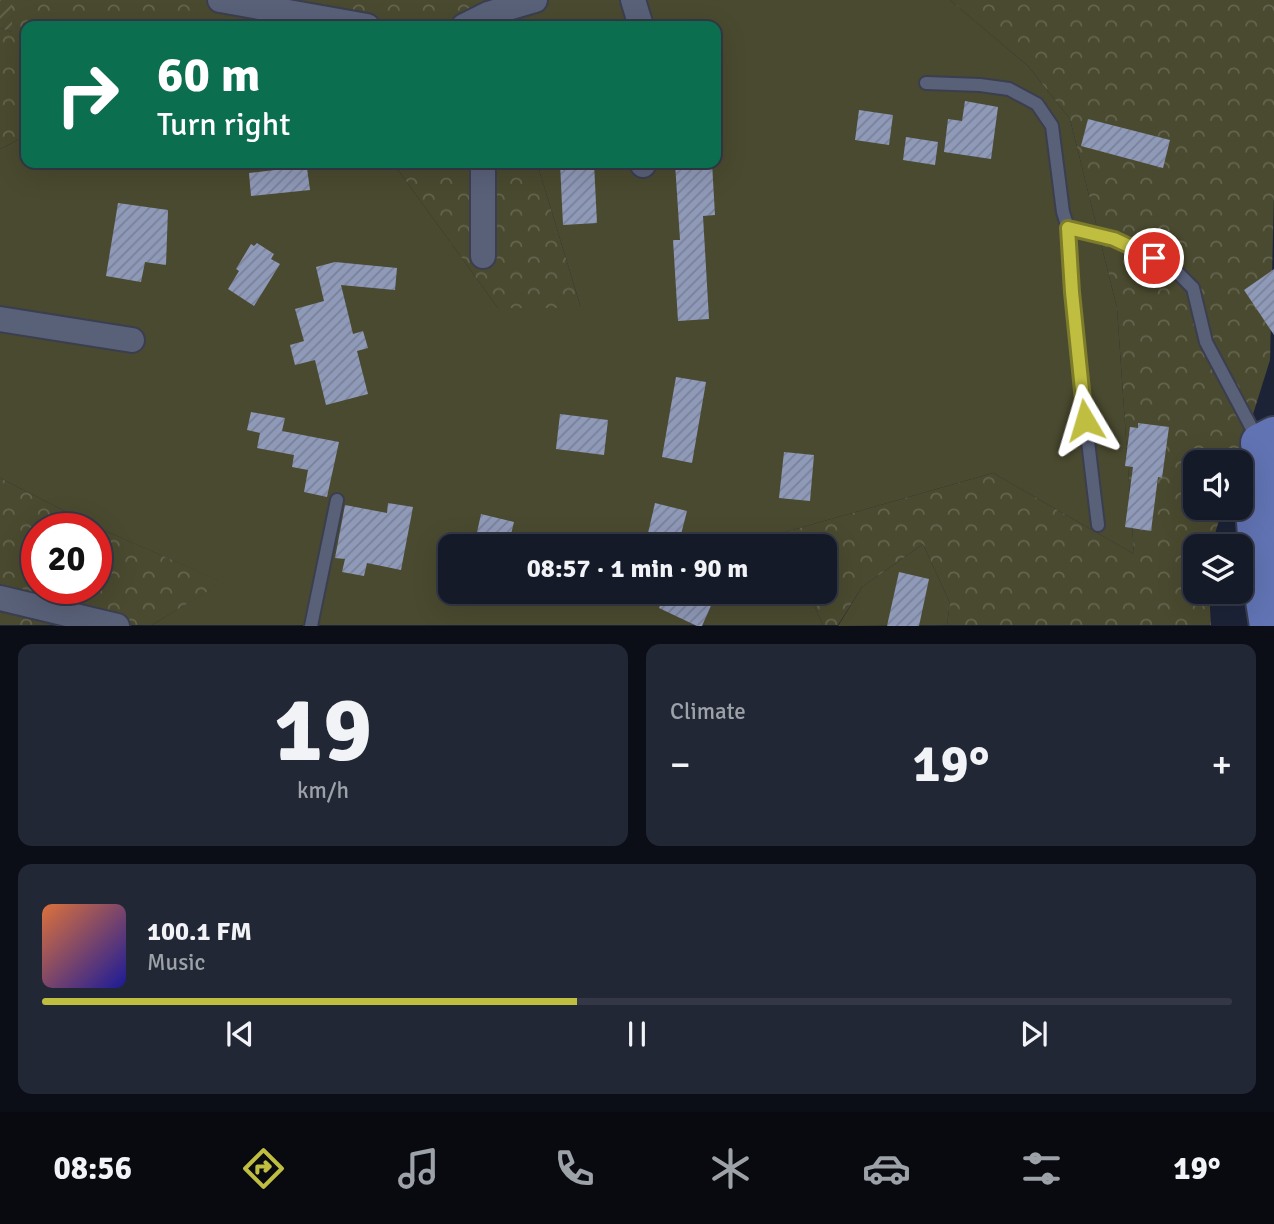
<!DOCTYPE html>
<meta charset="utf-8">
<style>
:root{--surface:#151a29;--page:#222735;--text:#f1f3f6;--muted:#9da1a8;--line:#343846;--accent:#c0be41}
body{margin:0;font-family:Signika,sans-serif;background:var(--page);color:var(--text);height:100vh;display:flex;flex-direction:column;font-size:26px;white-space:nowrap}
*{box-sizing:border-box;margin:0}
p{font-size:23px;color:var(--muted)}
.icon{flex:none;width:38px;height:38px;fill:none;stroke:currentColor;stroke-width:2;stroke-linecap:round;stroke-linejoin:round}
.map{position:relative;height:626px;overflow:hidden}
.sheet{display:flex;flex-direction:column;gap:18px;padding:18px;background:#0c0e17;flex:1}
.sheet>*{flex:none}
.banner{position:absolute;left:21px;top:21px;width:700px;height:147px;border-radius:14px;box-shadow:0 7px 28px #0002,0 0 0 2px var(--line);background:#0b6e4f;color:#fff;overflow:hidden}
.tools{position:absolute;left:1183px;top:450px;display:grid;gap:14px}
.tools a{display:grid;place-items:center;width:70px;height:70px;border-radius:14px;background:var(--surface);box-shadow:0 7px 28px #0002,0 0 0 2px var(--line);font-size:35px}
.speed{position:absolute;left:21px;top:513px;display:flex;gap:14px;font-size:35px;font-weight:700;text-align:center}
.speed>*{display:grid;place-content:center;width:91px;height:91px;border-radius:50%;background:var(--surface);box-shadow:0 7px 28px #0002,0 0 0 2px var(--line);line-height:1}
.speed .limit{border:10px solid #d22;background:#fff;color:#111}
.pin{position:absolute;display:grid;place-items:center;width:60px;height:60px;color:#fff;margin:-30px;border:4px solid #fff;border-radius:50%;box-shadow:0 2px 7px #0007}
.me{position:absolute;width:77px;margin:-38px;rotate:353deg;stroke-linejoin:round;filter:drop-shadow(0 0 5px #0008)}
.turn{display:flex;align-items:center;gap:24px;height:147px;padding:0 21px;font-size:32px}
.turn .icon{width:91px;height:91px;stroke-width:2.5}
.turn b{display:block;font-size:49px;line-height:60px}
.big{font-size:52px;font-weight:800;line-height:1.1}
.sheet .tile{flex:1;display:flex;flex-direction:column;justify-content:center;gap:10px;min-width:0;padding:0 24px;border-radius:14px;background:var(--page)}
.sheet .dial{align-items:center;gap:0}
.dial b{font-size:91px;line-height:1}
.song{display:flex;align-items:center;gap:21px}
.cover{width:84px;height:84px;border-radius:10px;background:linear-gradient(135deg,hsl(20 70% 55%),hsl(240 70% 35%))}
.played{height:7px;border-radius:4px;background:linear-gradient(90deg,var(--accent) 45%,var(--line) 45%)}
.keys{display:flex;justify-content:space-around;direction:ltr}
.heat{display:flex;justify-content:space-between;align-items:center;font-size:38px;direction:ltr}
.sheet .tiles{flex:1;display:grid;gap:18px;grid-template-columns:1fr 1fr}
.tile:last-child{grid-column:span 2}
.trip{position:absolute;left:438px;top:534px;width:399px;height:70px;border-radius:14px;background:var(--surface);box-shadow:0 7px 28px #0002,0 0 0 2px var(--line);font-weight:800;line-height:70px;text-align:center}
.tabs{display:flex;height:112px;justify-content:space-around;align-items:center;background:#080a10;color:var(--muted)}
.tabs .icon{width:49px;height:49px}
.tabs .current{color:var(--accent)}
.tabs b{font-size:32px;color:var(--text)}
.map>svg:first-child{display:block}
.grass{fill:#4a4a30}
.forest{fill:url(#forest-crowns);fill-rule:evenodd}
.garden{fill:url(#garden-furrows)}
.building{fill:url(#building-hatch)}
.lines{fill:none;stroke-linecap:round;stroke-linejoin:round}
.lane-casing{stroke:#3b3e4f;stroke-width:16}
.street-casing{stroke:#3b3e4f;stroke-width:28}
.primary-casing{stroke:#3b3e4f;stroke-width:42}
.lane{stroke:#596179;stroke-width:12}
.street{stroke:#596179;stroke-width:24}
.primary{stroke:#6173b3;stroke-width:38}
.route-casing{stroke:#7d7c2a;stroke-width:18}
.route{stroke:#c0be41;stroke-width:12}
</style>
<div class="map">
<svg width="1274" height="626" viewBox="0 0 1274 626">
<defs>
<pattern id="forest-crowns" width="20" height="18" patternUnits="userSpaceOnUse" patternTransform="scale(1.75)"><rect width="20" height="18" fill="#4a4a30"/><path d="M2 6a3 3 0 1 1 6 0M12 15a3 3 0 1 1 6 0" fill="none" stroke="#65654f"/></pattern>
<pattern id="garden-furrows" width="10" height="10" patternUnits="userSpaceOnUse" patternTransform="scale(1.75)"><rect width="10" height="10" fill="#4a4a30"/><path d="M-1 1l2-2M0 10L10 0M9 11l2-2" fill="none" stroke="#65654f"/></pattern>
<pattern id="building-hatch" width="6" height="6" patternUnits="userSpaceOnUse" patternTransform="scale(1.75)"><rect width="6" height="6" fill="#8f99b8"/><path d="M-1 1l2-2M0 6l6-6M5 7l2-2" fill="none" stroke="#7a8198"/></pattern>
</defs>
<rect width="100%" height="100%" fill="#1c2337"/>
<g class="grass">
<polygon points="499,0 950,0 1028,66 1070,119 1117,308 1134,554 993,473 782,533 788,546 450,546 450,592 808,592 823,625 152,625 222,582 94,526 0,478 0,149 26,136 26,163 393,163 498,308 581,308 537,163 716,163 716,26 504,26"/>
<polygon points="923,544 950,603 947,625 838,626 862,587"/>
</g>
<g class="forest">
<polygon points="12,0 499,0 504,26 26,26 26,136 0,149 0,28 12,32"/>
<polygon points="950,0 1274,0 1274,192 1270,360 1238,462 1195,462 1195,508 1223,508 1211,546 1195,546 1195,592 1209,592 1211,625 947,625 950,603 923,544 862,587 838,625 823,625 808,592 824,592 824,546 788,546 782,533 993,473 1134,554 1117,308 1070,119 1028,66"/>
<polygon points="393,163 537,163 581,308 498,308"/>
<path d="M0 478 94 526 223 582 152 625H0ZM37 528H96V588H37Z"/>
</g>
<polygon class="garden" points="0,0 12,0 12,32 0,28"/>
<g class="building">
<polygon points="965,101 998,107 991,159 944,152 948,119 962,121"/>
<polygon points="859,110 893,115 889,145 855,140"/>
<polygon points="1088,119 1170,140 1163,168 1081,146"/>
<polygon points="906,137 938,142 935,165 903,160"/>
<polygon points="274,163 292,163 293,169 307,168 310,190 251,196 249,173 275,170"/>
<polygon points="560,163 594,163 597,223 563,225"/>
<polygon points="675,163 712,163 715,215 703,216 709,319 678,321 673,240 680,240"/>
<polygon points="118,203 168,210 166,265 145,262 141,282 106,276"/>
<polygon points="257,243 274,254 271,259 280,264 254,306 228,289 239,271 236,269 251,244 254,246"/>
<polygon points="335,262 397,268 395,290 341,285 353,334 363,331 368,348 357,351 368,394 326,405 315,360 295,365 290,345 304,341 295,309 324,301 316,267"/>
<polygon points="1274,269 1274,335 1244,290"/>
<polygon points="676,377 706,382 692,463 662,457"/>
<polygon points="251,412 285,418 282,431 339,442 327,497 304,492 308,470 292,467 294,455 257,448 260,433 247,430"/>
<polygon points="560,414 608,420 604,455 556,449"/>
<polygon points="1138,423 1169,427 1162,478 1158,477 1151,531 1125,527 1133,467 1125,466 1130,427 1138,428"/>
<polygon points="784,452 814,455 810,501 779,498"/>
<polygon points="388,503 413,507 401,570 367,563 364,576 342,572 345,559 335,558 345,505 387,513"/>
<polygon points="655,503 687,511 678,546 645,546"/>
<polygon points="481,514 514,522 508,546 474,546"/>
<polygon points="899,572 929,579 919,626 887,626"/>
<polygon points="666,592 717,592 702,626 697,626 659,608"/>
</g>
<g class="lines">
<defs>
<g id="lane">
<polyline points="926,83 980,85 1009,89 1037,104 1052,126 1063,212 1068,228 1114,238 1173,268 1193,288 1206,342 1258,440"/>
<path d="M1068 228C1074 327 1086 426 1098 525"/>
<polyline points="311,626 337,500"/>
</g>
<g id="street">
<polyline points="220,0 367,26"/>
<polyline points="633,0 641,26"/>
<polyline points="464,26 488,14 535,0"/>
<polyline points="643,163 643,165"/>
<polyline points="483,256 483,163"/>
<polyline points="0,319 132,340"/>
<polyline points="0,598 117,626"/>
</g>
<polyline id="primary" points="1269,626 1259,562 1255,509 1267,468 1260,443 1274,436"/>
</defs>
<use href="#lane" class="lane-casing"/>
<use href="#street" class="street-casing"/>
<use href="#primary" class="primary-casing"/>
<use href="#lane" class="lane"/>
<use href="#street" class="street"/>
<use href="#primary" class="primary"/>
</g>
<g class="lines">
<defs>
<polyline id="route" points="1085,420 1072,292 1068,228 1114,239 1154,258"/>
</defs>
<use href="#route" class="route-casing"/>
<use href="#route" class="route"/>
</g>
</svg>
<div class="tools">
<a><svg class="icon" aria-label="sound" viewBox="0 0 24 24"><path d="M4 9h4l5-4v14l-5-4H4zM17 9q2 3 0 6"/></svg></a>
<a><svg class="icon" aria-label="layers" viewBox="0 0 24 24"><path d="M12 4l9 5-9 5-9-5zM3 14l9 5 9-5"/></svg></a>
</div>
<div class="speed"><div class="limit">20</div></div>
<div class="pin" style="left:1154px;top:258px;background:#d93025"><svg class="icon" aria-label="arrive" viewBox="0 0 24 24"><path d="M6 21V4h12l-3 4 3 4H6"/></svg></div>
<svg class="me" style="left:1085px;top:420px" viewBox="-20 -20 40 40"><path d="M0-17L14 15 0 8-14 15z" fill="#c0be41" stroke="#fff" stroke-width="4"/></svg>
<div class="trip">08:57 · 1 min · 90 m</div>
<div class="banner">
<div class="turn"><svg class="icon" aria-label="right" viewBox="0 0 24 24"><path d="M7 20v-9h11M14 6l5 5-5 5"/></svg><div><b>60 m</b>Turn right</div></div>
</div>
</div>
<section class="sheet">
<div class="tiles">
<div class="tile dial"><b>19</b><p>km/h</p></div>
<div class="tile"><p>Climate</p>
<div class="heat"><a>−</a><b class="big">19°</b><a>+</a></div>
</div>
<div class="tile">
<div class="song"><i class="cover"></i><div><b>100.1 FM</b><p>Music</p></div></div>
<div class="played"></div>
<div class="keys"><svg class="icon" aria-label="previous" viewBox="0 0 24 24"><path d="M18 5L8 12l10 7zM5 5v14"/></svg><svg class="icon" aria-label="pause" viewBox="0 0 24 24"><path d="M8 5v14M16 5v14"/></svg><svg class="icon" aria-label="next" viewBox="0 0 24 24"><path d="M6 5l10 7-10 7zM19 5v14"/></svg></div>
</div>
</div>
</section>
<nav class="tabs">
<b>08:56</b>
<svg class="icon current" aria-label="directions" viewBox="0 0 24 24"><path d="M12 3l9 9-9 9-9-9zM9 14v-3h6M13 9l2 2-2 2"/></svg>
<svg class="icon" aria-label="music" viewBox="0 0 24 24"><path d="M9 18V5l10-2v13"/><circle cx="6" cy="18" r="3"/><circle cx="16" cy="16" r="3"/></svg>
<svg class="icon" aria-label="phone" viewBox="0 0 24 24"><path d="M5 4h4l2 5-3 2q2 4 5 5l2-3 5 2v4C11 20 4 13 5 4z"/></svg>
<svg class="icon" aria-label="climate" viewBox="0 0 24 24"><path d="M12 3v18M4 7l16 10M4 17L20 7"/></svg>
<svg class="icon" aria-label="car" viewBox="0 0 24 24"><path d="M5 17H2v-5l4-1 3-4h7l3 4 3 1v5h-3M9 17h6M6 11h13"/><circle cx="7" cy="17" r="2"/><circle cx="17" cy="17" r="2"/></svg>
<svg class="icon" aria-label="filters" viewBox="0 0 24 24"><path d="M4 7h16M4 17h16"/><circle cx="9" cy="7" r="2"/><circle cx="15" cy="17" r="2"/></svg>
<b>19°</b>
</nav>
